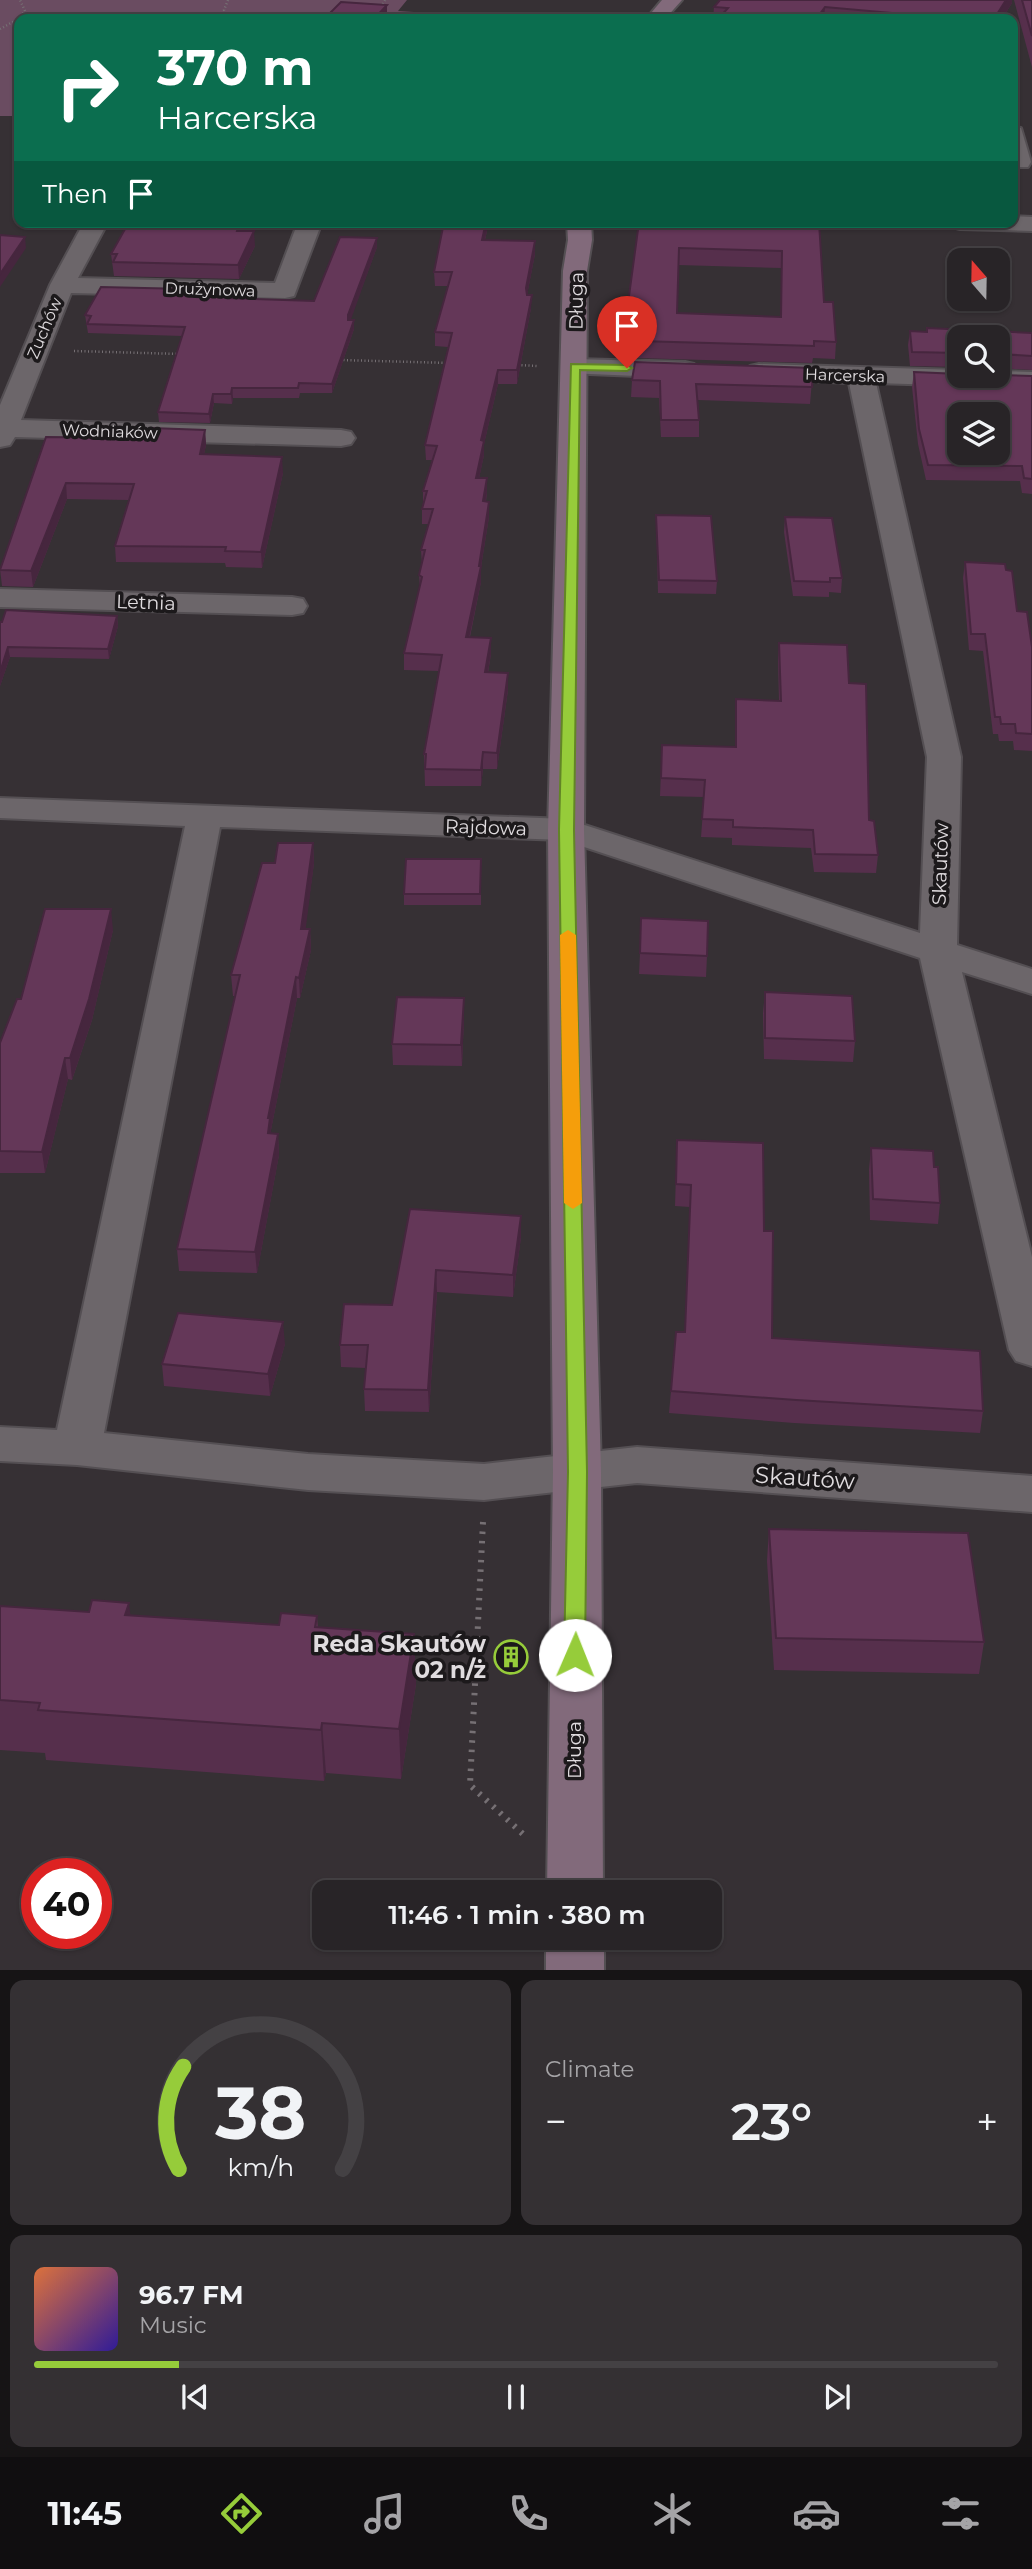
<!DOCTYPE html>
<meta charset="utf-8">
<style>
:root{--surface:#282427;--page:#343033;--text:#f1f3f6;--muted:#a5a4a7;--line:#444144;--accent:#96cc3a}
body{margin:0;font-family:Montserrat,sans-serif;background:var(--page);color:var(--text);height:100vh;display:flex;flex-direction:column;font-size:26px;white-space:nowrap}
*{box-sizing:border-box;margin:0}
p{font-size:23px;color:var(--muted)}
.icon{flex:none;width:38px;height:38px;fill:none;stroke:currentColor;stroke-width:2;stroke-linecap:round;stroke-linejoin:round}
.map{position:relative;height:1970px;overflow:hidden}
.details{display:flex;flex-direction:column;gap:10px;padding:10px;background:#161415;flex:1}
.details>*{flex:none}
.top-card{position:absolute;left:14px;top:14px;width:1004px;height:214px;border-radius:14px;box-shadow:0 2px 5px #0004,0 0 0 2px var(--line);background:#0b6e4f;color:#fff;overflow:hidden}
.needle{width:46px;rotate:340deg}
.buttons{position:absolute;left:947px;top:248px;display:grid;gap:14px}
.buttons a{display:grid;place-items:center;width:63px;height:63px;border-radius:14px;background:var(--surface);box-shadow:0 2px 5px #0004,0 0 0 2px var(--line);font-size:35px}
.speed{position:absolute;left:21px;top:1858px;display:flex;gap:14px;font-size:35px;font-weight:700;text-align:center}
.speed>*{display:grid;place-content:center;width:91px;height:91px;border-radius:50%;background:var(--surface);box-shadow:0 2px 5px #0004,0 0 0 2px var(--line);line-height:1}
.speed .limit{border:10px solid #d22;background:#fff;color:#111}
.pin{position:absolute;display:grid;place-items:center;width:60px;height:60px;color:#fff;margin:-72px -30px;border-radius:50% 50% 50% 0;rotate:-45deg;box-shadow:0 0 7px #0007}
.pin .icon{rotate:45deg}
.me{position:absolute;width:77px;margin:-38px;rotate:1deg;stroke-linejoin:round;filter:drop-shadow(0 0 5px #0008)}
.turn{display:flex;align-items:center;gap:24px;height:147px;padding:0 28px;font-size:32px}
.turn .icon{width:91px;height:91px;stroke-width:2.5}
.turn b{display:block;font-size:49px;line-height:60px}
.then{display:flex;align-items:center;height:66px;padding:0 28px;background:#0003;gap:14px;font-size:26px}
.big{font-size:52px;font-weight:600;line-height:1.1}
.details .card{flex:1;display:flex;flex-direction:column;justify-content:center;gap:10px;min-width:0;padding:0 24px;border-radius:14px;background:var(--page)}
.details .dial{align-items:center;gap:0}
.dial svg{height:182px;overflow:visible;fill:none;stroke:var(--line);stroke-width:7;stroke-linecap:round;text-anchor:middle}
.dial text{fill:var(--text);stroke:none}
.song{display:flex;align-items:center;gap:21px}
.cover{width:84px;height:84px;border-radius:10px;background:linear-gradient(135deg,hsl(20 70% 55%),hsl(250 70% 35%))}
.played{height:7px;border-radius:4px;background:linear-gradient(90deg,var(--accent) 15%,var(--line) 15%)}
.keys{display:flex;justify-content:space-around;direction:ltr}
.heat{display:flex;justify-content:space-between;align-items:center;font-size:38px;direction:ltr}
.details .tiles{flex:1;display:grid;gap:10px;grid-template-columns:1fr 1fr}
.card:last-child{grid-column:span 2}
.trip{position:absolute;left:312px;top:1880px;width:410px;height:70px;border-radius:14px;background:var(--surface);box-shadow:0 2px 5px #0004,0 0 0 2px var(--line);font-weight:600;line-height:70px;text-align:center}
.tabs{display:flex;height:112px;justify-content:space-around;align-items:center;background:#100e10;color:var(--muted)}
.tabs .icon{width:49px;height:49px}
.tabs .selected{color:var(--accent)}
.tabs b{font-size:32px;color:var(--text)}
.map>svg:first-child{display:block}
.green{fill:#6a4c61}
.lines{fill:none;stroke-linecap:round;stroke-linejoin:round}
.street-casing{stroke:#544f53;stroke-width:4}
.secondary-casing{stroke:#544f53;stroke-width:4}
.path-far1{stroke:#767074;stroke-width:2.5;stroke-dasharray:1 2.5;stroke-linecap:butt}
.path{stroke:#767074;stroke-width:6;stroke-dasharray:2.5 7;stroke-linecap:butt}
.street{fill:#6c666a;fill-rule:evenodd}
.secondary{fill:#826a7b;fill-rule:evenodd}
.wall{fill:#562f4c;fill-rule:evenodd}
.shaded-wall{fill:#46263e}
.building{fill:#643758;stroke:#46263e;stroke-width:2;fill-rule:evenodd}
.route{fill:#96cc3a;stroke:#628526;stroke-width:2}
.slow{fill:#f59e0b}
.labels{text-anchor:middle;stroke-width:7;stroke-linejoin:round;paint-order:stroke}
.far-street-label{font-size:16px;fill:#e0dcdf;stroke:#1c191b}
.street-label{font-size:19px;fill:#e0dcdf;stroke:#1c191b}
.near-street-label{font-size:23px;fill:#e0dcdf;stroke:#1c191b}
.near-poi-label{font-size:23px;font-weight:bold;fill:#e0dcdf;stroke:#1c191b;text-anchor:end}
</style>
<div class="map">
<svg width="1032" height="1971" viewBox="0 0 1032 1971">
<rect width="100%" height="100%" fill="#363034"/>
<polygon class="green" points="0,0 407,0 398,11 526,19 19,19 19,116 0,116"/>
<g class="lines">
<defs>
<g id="street">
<polygon points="1013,127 1021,128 1031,162 1028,167 1013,167"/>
<polygon points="1013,216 1032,217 1032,231 960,229 952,227 948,222 1013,222"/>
<polygon points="84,222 108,222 78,278 275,283 298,222 322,222 294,296 285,298 71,293 21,420 341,430 351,432 355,438 351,444 341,446 15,437 10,445 0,447 0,405 50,285"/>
<polygon points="575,359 685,362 694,364 698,370 694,376 685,378 566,373 562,367 566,361"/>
<polygon points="759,364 959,370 959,376 998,376 998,371 1032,372 1032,388 876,383 961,757 957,945 1032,969 1032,994 962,972 1032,1257 1032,1366 1016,1361 1009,1350 920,958 563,840 220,827 104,1433 308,1454 484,1464 637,1447 1032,1476 1032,1512 637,1483 484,1500 308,1490 77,1465 0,1461 0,1427 57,1430 185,826 0,818 0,798 566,819 920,933 927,757 849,383 750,378 746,372 750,366"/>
<polygon points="0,589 292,597 303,599 307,606 303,613 292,615 0,607"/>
</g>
<g id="secondary">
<polygon points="662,0 682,0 665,19 646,19"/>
<polygon points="567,222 591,222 592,240 587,271 584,830 601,1472 603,1892 547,1892 553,1472 548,830 563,271 568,240"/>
<rect x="546" y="1937" width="58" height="34"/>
</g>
</defs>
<use href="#street" class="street-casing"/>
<use href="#secondary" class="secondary-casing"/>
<g class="path-far1">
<polyline points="228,0 224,10 228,19"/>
<polyline points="381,7 385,0"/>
<polyline points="0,29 20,18 25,11 20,0"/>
<polyline points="74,351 180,354"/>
<polyline points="340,360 450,363"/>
<polyline points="518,365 537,366"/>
</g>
<polyline class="path" points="483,1522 470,1785 524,1835"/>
<use href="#street" class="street"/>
<use href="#secondary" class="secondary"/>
</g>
<g class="wall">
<polygon points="1014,0 1032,0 1032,67"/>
<polygon points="1012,3 1002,19 713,19 714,7"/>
<polygon points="129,222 186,222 184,227 238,231 255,246 239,279 114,276 111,254"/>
<polygon points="444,222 489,222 485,240 535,241 535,254 527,295 531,308 517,384 498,384 484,444 484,455 479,478 487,478 487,493 486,501 489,502 489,517 481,567 481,582 470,637 491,638 491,654 488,673 508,690 497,769 483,769 481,786 425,786 424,754 439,671 404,670 404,653 420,588 419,575 422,565 421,550 429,524 422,524 422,509 423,503 423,491 432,460 426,460 425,445 448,347 435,346 435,332 448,286 435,286 434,272"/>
<path d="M639 222H819L824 302 836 342 835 359 813 358 812 363 637 358 638 351 623 350 624 333ZM678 265 781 268V317L677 313Z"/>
<polygon points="377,247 350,320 354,329 332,393 300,393 299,398 233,398 232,404 214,403 210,423 159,422 158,412 182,336 88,333 85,315 230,298 314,301"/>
<polygon points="927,328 1032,333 1032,370 998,368 998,338 959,338 959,367 910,366 908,345 910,331 926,332"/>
<polygon points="813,368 810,404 698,400 699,420 699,437 661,437 659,398 631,397 632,380"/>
<polygon points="914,372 1032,376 1032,494 1022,493 1020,481 926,480 918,444 912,387"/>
<polygon points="205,430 206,445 204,454 283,473 262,568 226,567 225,563 116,562 115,546 129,500 67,499 33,587 2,586 0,569 46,437 148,438"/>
<polygon points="656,515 717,581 716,594 658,593"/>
<polygon points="785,517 842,578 841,593 829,592 829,597 793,596 784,532"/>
<polygon points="965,562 1006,570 1017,611 1032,647 1032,751 1014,750 1013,741 999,741 998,734 993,734 983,651 969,650 963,578"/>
<polygon points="117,616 118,626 109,659 10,657 0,686 0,622"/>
<polygon points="779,643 849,683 869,820 878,855 876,873 814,872 811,848 732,845 732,838 701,837 704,797 660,796 662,745 735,747 736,699 779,701 778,660"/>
<polygon points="313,843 314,863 305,929 310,929 311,950 300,998 297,998 271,1130 271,1133 278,1134 279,1155 257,1273 179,1271 177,1249 235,996 233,996 231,975 275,863"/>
<polygon points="481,859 481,905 404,905 404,894"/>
<polygon points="113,930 92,1020 72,1080 68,1079 45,1173 0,1173 0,1043 21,999"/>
<polygon points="640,953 707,956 706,977 639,974"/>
<polygon points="765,992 855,1041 853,1062 764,1059 763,1013"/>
<polygon points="464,998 464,1018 462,1066 393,1065 392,1044"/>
<polygon points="677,1140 764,1231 772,1338 983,1411 980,1433 794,1423 669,1413 671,1391 685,1332 690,1207 675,1206"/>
<polygon points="871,1148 934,1167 940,1203 938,1224 870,1220 869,1170"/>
<polygon points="410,1209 521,1216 521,1237 513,1297 437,1292 429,1412 365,1411 364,1389 366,1368 341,1367 340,1345 392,1305"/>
<polygon points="285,1344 270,1396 164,1386 162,1364"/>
<polygon points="769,1529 984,1642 979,1674 774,1670 767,1561"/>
<polygon points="0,1606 279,1625 317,1616 318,1627 414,1634 416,1684 401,1779 326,1773 324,1781 46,1760 45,1753 0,1750"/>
</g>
<g class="shaded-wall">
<polygon points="1006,0 1012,0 1012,3 1002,19 994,19"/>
<polygon points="387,5 387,12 380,19 374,19"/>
<polygon points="825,7 824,19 816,19"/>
<polygon points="178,222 186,222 177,241 176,227"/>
<polygon points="486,222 489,222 482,253 482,240"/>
<polygon points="254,231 255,246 239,279 238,265"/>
<polygon points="25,237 26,248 0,287 0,274"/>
<polygon points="377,238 377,247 349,325 348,315"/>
<polygon points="535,241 535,254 526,301 526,288"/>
<polygon points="532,295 531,308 517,384 517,370"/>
<polygon points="354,320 354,329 332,393 332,384"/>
<polygon points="498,370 498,384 484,444 484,455 476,493 476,478 481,440"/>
<polygon points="232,388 233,398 232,404 231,394"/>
<polygon points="213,394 214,403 210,423 209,414"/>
<polygon points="205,430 206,445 201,469 200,454"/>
<polygon points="282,457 283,473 262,568 261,552"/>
<polygon points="487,478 487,493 483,517 483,501"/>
<polygon points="66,483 67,499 33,587 31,571"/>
<polygon points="489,502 489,517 481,567 481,582 466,653 466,637"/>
<polygon points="117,616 118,626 109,659 108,649"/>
<polygon points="491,638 491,654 485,689 485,672"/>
<polygon points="8,647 10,657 0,686 0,672"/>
<polygon points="508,673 508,690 497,769 497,753"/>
<polygon points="483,752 483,769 481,786 481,770"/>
<polygon points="313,843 314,863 303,950 301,929"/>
<polygon points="111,909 113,930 92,1020 72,1080 70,1058"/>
<polygon points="310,929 311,950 300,998 299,978"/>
<polygon points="296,977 297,998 271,1130 272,1140 269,1155 268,1118"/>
<polygon points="464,998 464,1018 462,1066 461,1045"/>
<polygon points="65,1058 68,1079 45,1173 42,1152"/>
<polygon points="278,1134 279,1155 257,1273 255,1252"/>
<polygon points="521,1216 521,1237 513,1297 513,1275"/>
<polygon points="436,1270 437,1292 429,1412 428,1390"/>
<polygon points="283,1322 285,1344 270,1396 268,1374"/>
<polygon points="129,1603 135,1653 125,1615"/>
<polygon points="414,1634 416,1684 401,1779 399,1729"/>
<polygon points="322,1723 326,1773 324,1781 321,1730"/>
</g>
<g class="building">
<polygon points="720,0 1006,0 994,19 900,19 904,14 825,7 816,19 718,19 728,8 714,7"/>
<polygon points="1022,0 1032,0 1032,36"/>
<polygon points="341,2 387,5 374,19 324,19"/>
<polygon points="129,222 178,222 176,227 238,228 237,231 254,231 238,265 113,262 117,254 111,254"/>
<polygon points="444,222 486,222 482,240 535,241 526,288 527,295 532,295 517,370 498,370 481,440 484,441 476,478 487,478 483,501 489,502 479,566 481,566 466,637 491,638 485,672 508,673 497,753 483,752 481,770 425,769 426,754 424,754 442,655 404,653 422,577 419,575 425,550 421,550 433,509 422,509 427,491 423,491 437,446 425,445 452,333 435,332 452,272 434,272"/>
<path d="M639 222H819L824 302H833L836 342 814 341V346L638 341 639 333H624ZM679 248 782 251 781 317 677 313Z"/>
<polygon points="0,235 25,237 0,274"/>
<polygon points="340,237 377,238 348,315 348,320 354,320 332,384 299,383 298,388 232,388 231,394 213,394 209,414 158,412 185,327 87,324 91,316 85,315 101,287 230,290 226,298 314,301"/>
<polygon points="927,328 1032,333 1032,356 1000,354 998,358 998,338 959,338 959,353 912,352 910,331 927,332"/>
<polygon points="635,362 813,368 812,387 696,384 699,420 661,420 660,381 632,380"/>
<path d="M914 372 959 374V376H998V375L1032 376V479L1024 478 1022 466 928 465 919 429ZM959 415H998V453H959Z"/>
<polygon points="151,428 205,430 200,454 282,457 261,552 225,551 226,547 115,546 134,484 66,483 31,571 0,570 46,437 148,438"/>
<polygon points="656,515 711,516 717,581 659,580"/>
<polygon points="785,517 832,518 842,578 830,578 830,582 794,581"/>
<polygon points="965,562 1005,564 1006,570 1012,571 1017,611 1027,612 1032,647 1032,734 1016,733 1015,724 1001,724 1000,717 995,717 985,634 971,634"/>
<polygon points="6,610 117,616 108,649 8,647 0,672 0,622 2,622"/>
<polygon points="779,643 847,645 849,683 866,684 869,820 874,821 878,855 815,854 813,830 733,827 733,820 702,819 705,780 661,778 662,745 736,747 736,699 781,701"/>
<polygon points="278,843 313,843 301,929 310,929 299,978 296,977 268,1118 270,1118 268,1133 278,1134 255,1252 177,1249 240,975 231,975 262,863 275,863"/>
<polygon points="406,859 481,859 480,894 404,894"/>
<polygon points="45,909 111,909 89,999 70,1058 65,1058 42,1152 0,1151 0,1043 17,999 21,999"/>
<polygon points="641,918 708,921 707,956 640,953"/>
<polygon points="765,992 852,996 855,1041 765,1038"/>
<polygon points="397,997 464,998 461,1045 392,1044"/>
<polygon points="677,1140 763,1143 764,1231 773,1231 772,1338 980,1351 983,1411 796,1400 671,1391 676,1332 685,1332 691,1185 676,1184"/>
<polygon points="871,1148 933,1151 934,1167 938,1167 940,1203 873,1199"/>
<polygon points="410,1209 521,1216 513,1275 436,1270 428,1390 364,1389 368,1345 340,1345 344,1304 392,1305"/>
<polygon points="178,1313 283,1322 268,1374 162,1364"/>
<polygon points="769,1529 968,1533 984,1642 776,1638"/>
<polygon points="92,1600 129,1603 125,1615 279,1625 281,1613 317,1616 315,1627 414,1634 399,1729 322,1723 321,1730 38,1710 40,1703 0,1700 0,1606 89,1612"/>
</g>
<polygon class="route" points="571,364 627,365 632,368 627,371 580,370 574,830 587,1472 585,1655 582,1661 575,1664 567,1661 564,1655 568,1472 559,830"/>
<polygon class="slow" points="568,930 576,935 582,1203 573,1209 564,1203 560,935"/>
<defs>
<symbol id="building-ring" viewBox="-11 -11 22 22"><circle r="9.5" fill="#1c191b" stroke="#96cc3a" stroke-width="1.5"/><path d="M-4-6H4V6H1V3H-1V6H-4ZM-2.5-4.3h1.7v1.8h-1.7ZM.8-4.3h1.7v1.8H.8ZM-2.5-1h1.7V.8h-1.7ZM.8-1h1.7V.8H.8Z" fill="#96cc3a"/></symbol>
</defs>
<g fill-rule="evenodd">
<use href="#building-ring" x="492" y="1638" width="38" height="38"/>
</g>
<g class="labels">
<g class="far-street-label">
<text transform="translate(210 289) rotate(2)" y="6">Drużynowa</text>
<text transform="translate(44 328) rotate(-67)" y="6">Zuchów</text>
<text transform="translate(845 375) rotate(2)" y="6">Harcerska</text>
<text transform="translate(110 431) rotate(2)" y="6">Wodniaków</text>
</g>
<g class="street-label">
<text transform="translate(576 301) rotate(-89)" y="7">Długa</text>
<text transform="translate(146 602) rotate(2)" y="7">Letnia</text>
<text transform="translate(486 827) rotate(2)" y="7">Rajdowa</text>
<text transform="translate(940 864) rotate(-88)" y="7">Skautów</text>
<text transform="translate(574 1750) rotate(-90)" y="7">Długa</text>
</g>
<g class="near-street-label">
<text transform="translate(805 1478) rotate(4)" y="8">Skautów</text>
</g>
<g class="near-poi-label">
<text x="486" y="1652">Reda Skautów<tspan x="486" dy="26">02 n/ż</tspan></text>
</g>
</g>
</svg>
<div class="buttons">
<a><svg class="needle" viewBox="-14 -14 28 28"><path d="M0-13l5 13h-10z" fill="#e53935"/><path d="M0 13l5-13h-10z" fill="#a5a4a7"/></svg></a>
<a><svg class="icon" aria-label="search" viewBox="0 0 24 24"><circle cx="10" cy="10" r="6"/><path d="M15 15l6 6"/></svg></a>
<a><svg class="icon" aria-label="layers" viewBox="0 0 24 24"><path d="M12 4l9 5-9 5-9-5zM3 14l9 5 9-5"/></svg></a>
</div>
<div class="speed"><div class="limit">40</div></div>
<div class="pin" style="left:627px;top:368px;background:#d93025"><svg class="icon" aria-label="arrive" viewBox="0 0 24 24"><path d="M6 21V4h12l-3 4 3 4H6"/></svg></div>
<svg class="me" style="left:575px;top:1655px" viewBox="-20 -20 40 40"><circle r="19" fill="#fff"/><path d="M0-13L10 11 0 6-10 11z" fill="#96cc3a"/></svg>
<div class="trip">11:46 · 1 min · 380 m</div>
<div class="top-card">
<div class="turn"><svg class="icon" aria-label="right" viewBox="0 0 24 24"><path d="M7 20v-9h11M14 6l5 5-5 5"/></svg><div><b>370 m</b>Harcerska</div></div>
<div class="then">Then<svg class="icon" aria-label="arrive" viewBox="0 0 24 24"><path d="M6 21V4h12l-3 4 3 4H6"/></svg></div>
</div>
</div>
<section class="details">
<div class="tiles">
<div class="card dial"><svg viewBox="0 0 100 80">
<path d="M14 69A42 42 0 1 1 86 69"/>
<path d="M14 69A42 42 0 0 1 16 24" stroke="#96cc3a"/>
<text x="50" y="56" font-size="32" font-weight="700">38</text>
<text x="50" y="72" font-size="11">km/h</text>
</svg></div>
<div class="card"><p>Climate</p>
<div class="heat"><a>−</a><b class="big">23°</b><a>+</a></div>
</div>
<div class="card">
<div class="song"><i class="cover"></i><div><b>96.7 FM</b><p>Music</p></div></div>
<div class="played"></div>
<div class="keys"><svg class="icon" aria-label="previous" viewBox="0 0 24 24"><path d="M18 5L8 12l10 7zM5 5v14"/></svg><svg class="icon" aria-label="pause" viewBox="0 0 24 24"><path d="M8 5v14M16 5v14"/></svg><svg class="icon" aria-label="next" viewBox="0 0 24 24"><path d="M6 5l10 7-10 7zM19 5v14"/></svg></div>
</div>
</div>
</section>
<nav class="tabs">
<b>11:45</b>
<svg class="icon selected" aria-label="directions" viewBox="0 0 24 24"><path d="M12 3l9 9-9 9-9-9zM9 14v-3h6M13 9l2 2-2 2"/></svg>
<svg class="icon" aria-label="music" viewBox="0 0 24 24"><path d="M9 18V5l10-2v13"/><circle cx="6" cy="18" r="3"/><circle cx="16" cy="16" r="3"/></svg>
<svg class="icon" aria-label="phone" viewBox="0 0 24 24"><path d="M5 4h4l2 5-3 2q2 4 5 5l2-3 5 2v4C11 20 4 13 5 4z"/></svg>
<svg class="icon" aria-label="climate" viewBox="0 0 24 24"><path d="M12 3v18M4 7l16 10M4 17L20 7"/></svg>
<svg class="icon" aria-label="car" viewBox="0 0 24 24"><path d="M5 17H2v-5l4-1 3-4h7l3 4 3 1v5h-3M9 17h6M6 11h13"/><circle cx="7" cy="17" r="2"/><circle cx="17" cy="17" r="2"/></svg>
<svg class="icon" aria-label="filters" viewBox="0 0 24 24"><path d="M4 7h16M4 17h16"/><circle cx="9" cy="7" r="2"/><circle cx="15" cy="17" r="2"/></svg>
</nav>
